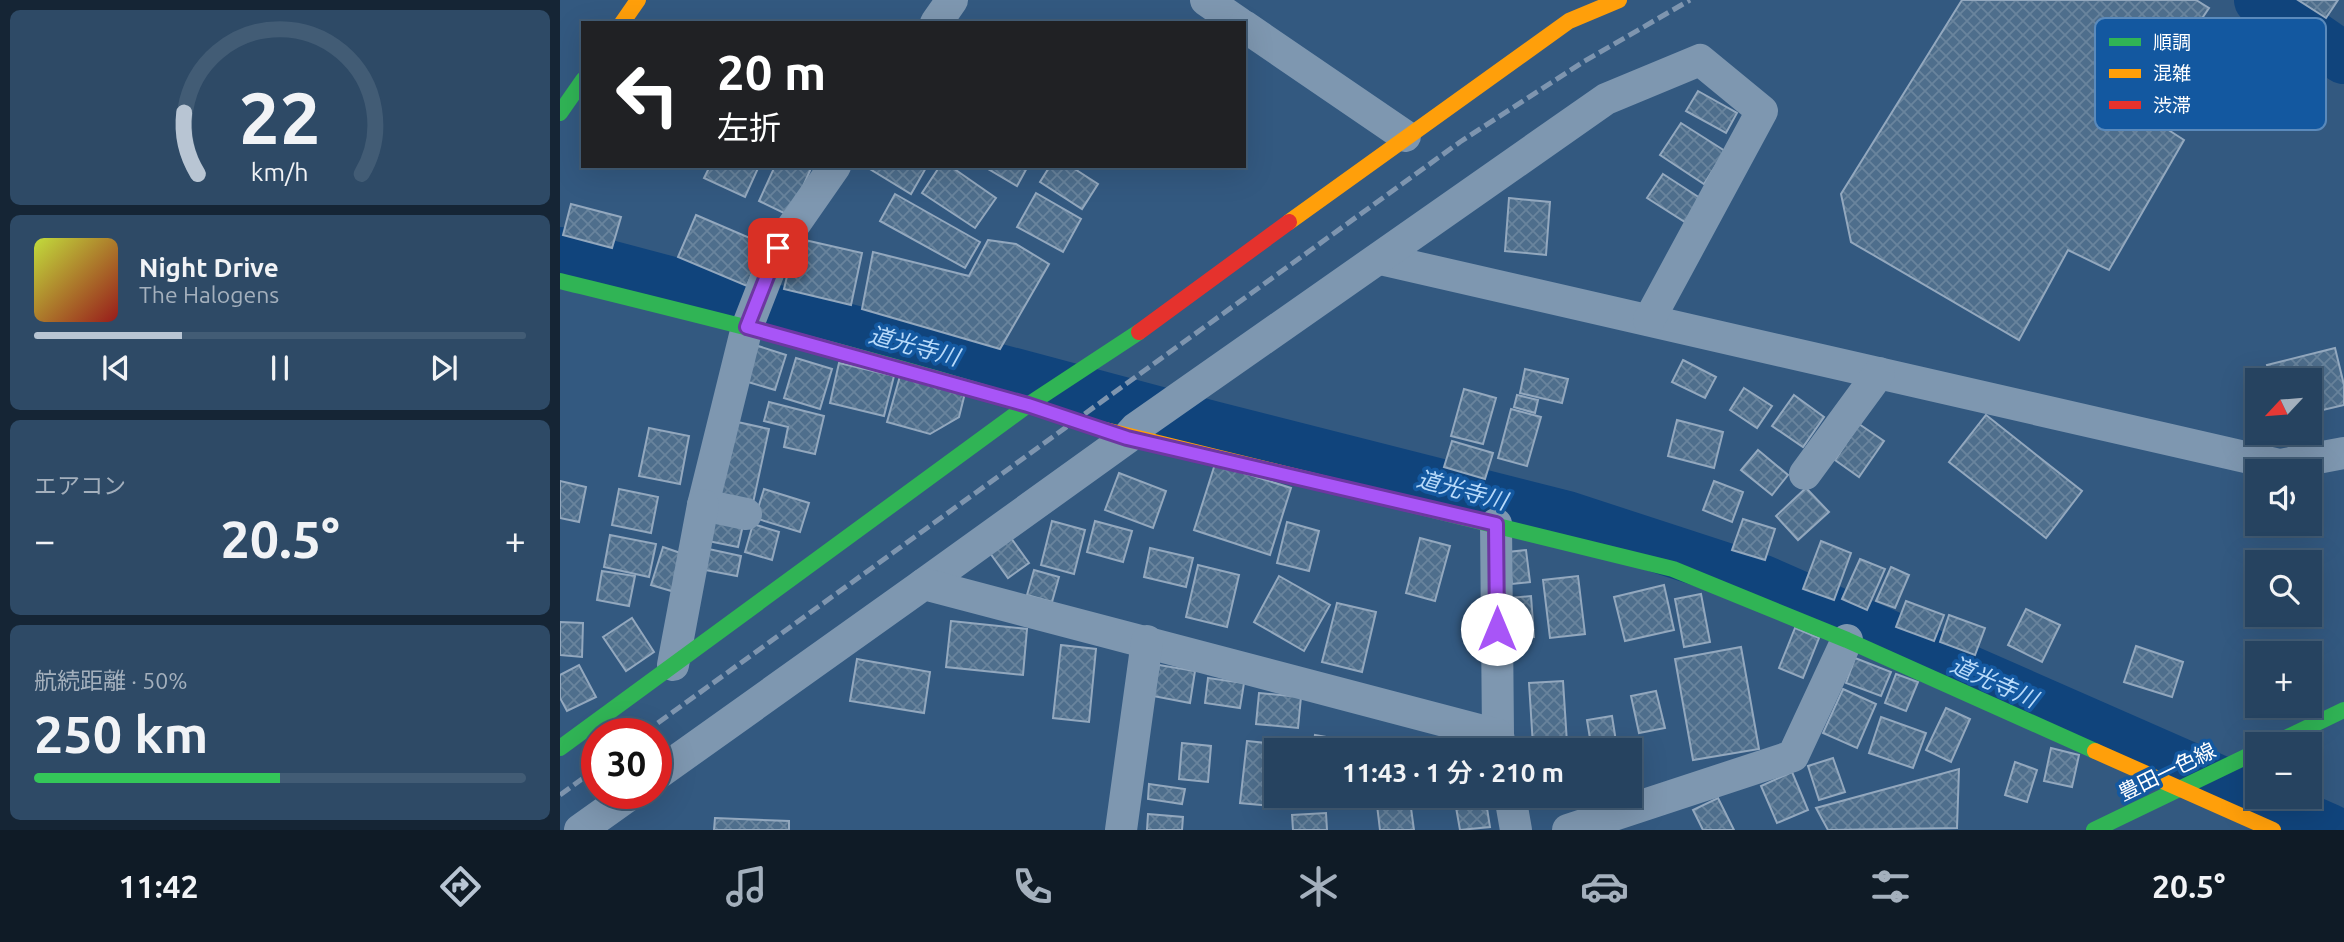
<!DOCTYPE html>
<html lang="ja">
<meta charset="utf-8">
<style>
:root{--surface:#264360;--page:#2e4a66;--text:#f1f3f6;--muted:#a4b0bd;--line:#425c75;--accent:#b8c5d3}
body{margin:0;font-family:Ubuntu,"Noto Sans JP",sans-serif;background:var(--page);color:var(--text);height:100vh;display:flex;flex-direction:column;font-size:26px;white-space:nowrap}
*{box-sizing:border-box;margin:0}
p{font-size:23px;color:var(--muted)}
.icon{flex:none;width:38px;height:38px;fill:none;stroke:currentColor;stroke-width:2;stroke-linecap:round;stroke-linejoin:round}
.map{position:relative;flex:1;overflow:hidden}
.side{display:flex;flex-direction:column;gap:10px;padding:10px;background:#152535;width:560px}
.side>*{flex:none}
.banner{position:absolute;left:21px;top:21px;width:665px;height:147px;border-radius:0px;box-shadow:0 7px 28px #0002,0 0 0 2px var(--line);background:#202124;color:#fff;overflow:hidden}
.needle{width:46px;rotate:244deg}
.fabs{position:absolute;left:1685px;top:368px;display:grid;gap:14px}
.fabs a{display:grid;place-items:center;width:77px;height:77px;border-radius:0px;background:var(--surface);box-shadow:0 7px 28px #0002,0 0 0 2px var(--line);font-size:35px}
.speed{position:absolute;left:21px;top:718px;display:flex;gap:14px;font-size:35px;font-weight:700;text-align:center}
.speed>*{display:grid;place-content:center;width:91px;height:91px;border-radius:50%;background:var(--surface);box-shadow:0 7px 28px #0002,0 0 0 2px var(--line);line-height:1}
.speed .limit{border:10px solid #d22;background:#fff;color:#111}
.pin{position:absolute;display:grid;place-items:center;width:60px;height:60px;color:#fff;margin:-30px;border-radius:14px;box-shadow:0 4px 10px #0006}
.me{position:absolute;width:77px;margin:-38px;rotate:0deg;stroke-linejoin:round;filter:drop-shadow(0 0 5px #0008)}
.turn{display:flex;align-items:center;gap:24px;height:147px;padding:0 21px;font-size:32px}
.turn .icon{width:91px;height:91px;stroke-width:2.5}
.turn b{display:block;font-size:49px;line-height:60px}
.big{font-size:52px;font-weight:600;line-height:1.1}
.side .widget{flex:1;display:flex;flex-direction:column;justify-content:center;gap:10px;min-width:0;padding:0 24px;border-radius:10px;background:var(--page)}
.side .dial{align-items:center;gap:0}
.dial svg{height:182px;overflow:visible;fill:none;stroke:var(--line);stroke-width:7;stroke-linecap:round;text-anchor:middle}
.dial text{fill:var(--text);stroke:none}
.song{display:flex;align-items:center;gap:21px}
.cover{width:84px;height:84px;border-radius:10px;background:linear-gradient(135deg,hsl(70 70% 55%),hsl(0 70% 35%))}
.played{height:7px;border-radius:4px;background:linear-gradient(90deg,var(--accent) 30%,var(--line) 30%)}
.keys{display:flex;justify-content:space-around;direction:ltr}
.heat{display:flex;justify-content:space-between;align-items:center;font-size:38px;direction:ltr}
.charge{height:10px;border-radius:5px;background:linear-gradient(90deg,#34c759 50%,var(--line) 0)}
.trip{position:absolute;left:704px;top:738px;width:378px;height:70px;border-radius:0px;background:var(--surface);box-shadow:0 7px 28px #0002,0 0 0 2px var(--line);font-weight:600;line-height:70px;text-align:center}
.menu{display:flex;height:112px;justify-content:space-around;align-items:center;background:#0f1b26;color:var(--muted)}
.menu .icon{width:49px;height:49px}
.menu .on{color:var(--accent)}
.menu b{font-size:32px;color:var(--text)}
main{display:flex;flex:1;min-height:0}
.map>svg:first-child{display:block}
.water{fill:url(#water-ripples)}
.lines{fill:none;stroke-linecap:round;stroke-linejoin:round}
.river{stroke:#10447c;stroke-width:52}
.building{fill:url(#building-cross-hatch);stroke:#93a8be;stroke-width:2}
.street{stroke:#7e97b0;stroke-width:32}
.fast{stroke:#30b455;stroke-width:16}
.slow{stroke:#ff9f0a;stroke-width:16}
.jam{stroke:#e5322d;stroke-width:16}
.rail{stroke:#7e95af;stroke-width:5;stroke-dasharray:12 5;stroke-linecap:butt}
.route-casing{stroke:#6d37a1;stroke-width:18}
.route{stroke:#a855f7;stroke-width:12}
.labels{text-anchor:middle;stroke-width:7;stroke-linejoin:round;paint-order:stroke}
.street-label{font-size:21px;fill:#fff;stroke:#1358a0}
.water-label{font-size:23px;font-style:italic;fill:#b8dafa;stroke:#1358a0}
.key{fill:#1358a0;stroke:#5a8abc;stroke-width:2}
.key-label{font-size:19px;fill:#fff}
</style>
<main>
<section class="side">
<div class="widget dial"><svg viewBox="0 0 100 80">
<path d="M14 69A42 42 0 1 1 86 69"/>
<path d="M14 69A42 42 0 0 1 8 42" stroke="#b8c5d3"/>
<text x="50" y="56" font-size="32" font-weight="700">22</text>
<text x="50" y="72" font-size="11">km/h</text>
</svg></div>
<div class="widget">
<div class="song"><i class="cover"></i><div><b>Night Drive</b><p>The Halogens</p></div></div>
<div class="played"></div>
<div class="keys"><svg class="icon" aria-label="previous" viewBox="0 0 24 24"><path d="M18 5L8 12l10 7zM5 5v14"/></svg><svg class="icon" aria-label="pause" viewBox="0 0 24 24"><path d="M8 5v14M16 5v14"/></svg><svg class="icon" aria-label="next" viewBox="0 0 24 24"><path d="M6 5l10 7-10 7zM19 5v14"/></svg></div>
</div>
<div class="widget"><p>エアコン</p>
<div class="heat"><a>−</a><b class="big">20.5°</b><a>+</a></div>
</div>
<div class="widget"><p>航続距離 · 50%</p><b class="big">250 km</b><div class="charge"></div></div>
</section>
<div class="map">
<svg width="1784" height="830" viewBox="0 0 1784 830">
<defs>
<pattern id="water-ripples" width="26" height="14" patternUnits="userSpaceOnUse" patternTransform="scale(1.75)"><rect width="26" height="14" fill="#10447c"/><path d="M2 4q2-2 4 0t4 0M15 11q2-2 4 0t4 0" fill="none" stroke="#346090"/></pattern>
<pattern id="building-cross-hatch" width="8" height="8" patternUnits="userSpaceOnUse" patternTransform="scale(1.75)"><rect width="8" height="8" fill="#4e6e8c"/><path d="M0 0l8 8M0 8l8-8" fill="none" stroke="#69849d"/></pattern>
</defs>
<rect width="100%" height="100%" fill="#335980"/>
<polygon class="water" points="1677,0 1718,0 1758,29 1735,40"/>
<g class="lines">
<g class="river">
<polyline points="1700,0 1784,58"/>
<polyline points="0,253 653,427 1007,517 1203,581 1770,830"/>
</g>
</g>
<g class="building">
<polygon points="1402,0 1636,0 1649,8 1579,111 1624,140 1549,270 1508,250 1459,340 1291,242 1281,194"/>
<polygon points="1738,0 1778,0 1766,18"/>
<polygon points="1138,91 1177,113 1166,133 1126,111"/>
<polygon points="1121,123 1165,151 1144,184 1100,155"/>
<polygon points="150,166 199,166 185,197 144,178"/>
<polygon points="215,166 252,166 230,216 199,201"/>
<polygon points="305,166 367,166 351,194"/>
<polygon points="380,166 390,166 436,198 415,228 362,193"/>
<polygon points="423,166 468,166 457,186"/>
<polygon points="490,166 510,166 538,184 522,209 480,182"/>
<polygon points="1103,174 1140,198 1125,222 1087,198"/>
<polygon points="476,193 521,219 503,252 457,227"/>
<polygon points="335,194 420,242 405,268 320,221"/>
<polygon points="949,198 990,202 986,255 945,251"/>
<polygon points="11,204 61,217 52,248 3,235"/>
<polygon points="136,215 204,244 187,286 118,257"/>
<polygon points="236,238 302,253 291,305 224,289"/>
<polygon points="428,240 456,244 489,264 440,349 302,309 313,252 409,276"/>
<polygon points="189,343 226,355 215,390 178,379"/>
<polygon points="1775,348 1784,385 1784,405 1750,413 1750,380 1711,380 1707,365"/>
<polygon points="236,358 272,369 260,409 224,398"/>
<polygon points="1123,360 1156,377 1145,398 1112,382"/>
<polygon points="279,363 334,376 324,416 270,403"/>
<polygon points="965,369 1008,379 1002,403 960,393"/>
<polygon points="340,376 405,393 399,417 370,434 327,422"/>
<polygon points="1184,388 1212,406 1197,428 1170,410"/>
<polygon points="904,389 936,398 923,444 891,436"/>
<polygon points="957,395 978,400 975,413 954,407"/>
<polygon points="1234,395 1264,417 1243,447 1212,426"/>
<polygon points="209,402 264,416 255,454 224,447 228,427 204,421"/>
<polygon points="951,409 981,417 967,466 938,458"/>
<polygon points="1426,415 1522,491 1486,538 1389,462"/>
<polygon points="1117,420 1163,432 1154,468 1108,456"/>
<polygon points="173,421 209,429 193,503 157,495"/>
<polygon points="1299,424 1324,441 1299,477 1275,460"/>
<polygon points="89,428 129,436 120,484 79,476"/>
<polygon points="892,441 933,453 925,479 884,467"/>
<polygon points="1198,450 1228,475 1212,495 1181,470"/>
<polygon points="655,464 731,488 710,555 634,530"/>
<polygon points="559,473 606,491 593,528 545,510"/>
<polygon points="0,481 26,487 19,522 0,518"/>
<polygon points="1154,481 1183,492 1172,522 1143,510"/>
<polygon points="1246,488 1269,512 1238,540 1216,516"/>
<polygon points="59,489 98,497 91,533 52,525"/>
<polygon points="204,489 249,503 240,532 195,518"/>
<polygon points="152,519 183,525 178,547 148,541"/>
<polygon points="1183,519 1215,529 1205,560 1172,550"/>
<polygon points="492,521 525,530 514,574 481,565"/>
<polygon points="535,521 572,531 563,562 527,552"/>
<polygon points="727,522 759,531 749,571 717,563"/>
<polygon points="193,524 219,532 212,560 185,552"/>
<polygon points="50,535 96,544 89,577 44,567"/>
<polygon points="451,538 469,563 448,578 430,553"/>
<polygon points="860,538 890,546 875,601 846,593"/>
<polygon points="1261,541 1291,553 1274,600 1243,589"/>
<polygon points="103,547 129,556 118,593 91,585"/>
<polygon points="144,548 181,556 177,576 140,569"/>
<polygon points="590,548 633,558 626,587 584,577"/>
<polygon points="966,550 970,582 952,584 948,552"/>
<polygon points="1300,559 1325,569 1307,610 1282,599"/>
<polygon points="638,565 679,575 667,627 626,617"/>
<polygon points="1331,567 1349,575 1335,608 1316,601"/>
<polygon points="474,570 499,577 492,602 467,595"/>
<polygon points="42,571 75,576 69,606 37,600"/>
<polygon points="719,576 770,605 744,651 694,622"/>
<polygon points="1018,576 1025,634 990,638 983,580"/>
<polygon points="1104,585 1114,630 1065,641 1054,597"/>
<polygon points="1141,594 1150,642 1124,647 1115,599"/>
<polygon points="971,596 974,637 954,639 950,598"/>
<polygon points="1346,601 1384,615 1374,641 1336,627"/>
<polygon points="777,603 816,612 802,672 762,662"/>
<polygon points="1466,609 1500,625 1482,662 1448,645"/>
<polygon points="1389,615 1425,628 1415,655 1380,642"/>
<polygon points="72,618 94,652 66,671 43,637"/>
<polygon points="391,621 467,629 463,675 386,667"/>
<polygon points="0,622 23,623 22,657 0,655"/>
<polygon points="1235,628 1259,638 1243,678 1219,668"/>
<polygon points="501,645 536,649 529,722 493,718"/>
<polygon points="1576,646 1623,662 1612,697 1564,682"/>
<polygon points="1181,647 1199,749 1133,760 1115,659"/>
<polygon points="1295,658 1331,672 1321,696 1286,683"/>
<polygon points="297,659 370,672 364,713 290,701"/>
<polygon points="19,665 36,697 7,711 0,698 0,675"/>
<polygon points="599,665 635,671 630,703 593,696"/>
<polygon points="1336,674 1358,682 1346,711 1325,703"/>
<polygon points="648,678 684,683 680,708 645,703"/>
<polygon points="1003,681 1007,743 973,746 969,683"/>
<polygon points="1283,689 1316,704 1297,748 1263,733"/>
<polygon points="1096,691 1105,728 1079,733 1071,696"/>
<polygon points="699,693 741,697 738,728 696,724"/>
<polygon points="1386,708 1410,719 1391,762 1366,750"/>
<polygon points="1052,716 1057,748 1032,751 1027,720"/>
<polygon points="1321,717 1366,733 1353,768 1309,753"/>
<polygon points="755,735 784,740 782,751 752,751"/>
<polygon points="791,739 825,743 824,751 790,751"/>
<polygon points="687,741 729,745 729,751 716,751 716,796 724,796 723,807 680,803"/>
<polygon points="622,743 651,746 648,782 619,779"/>
<polygon points="1491,748 1519,755 1512,787 1484,781"/>
<polygon points="1273,758 1285,792 1259,800 1248,766"/>
<polygon points="1455,762 1477,770 1467,802 1445,795"/>
<polygon points="1399,769 1397,828 1268,830 1256,808"/>
<polygon points="1232,772 1248,810 1217,823 1201,786"/>
<polygon points="589,784 625,789 622,804 588,799"/>
<polygon points="894,796 925,796 930,827 900,830"/>
<polygon points="1158,798 1174,830 1143,830 1133,810"/>
<polygon points="850,801 854,830 820,830 817,805"/>
<polygon points="766,813 767,830 733,830 732,815"/>
<polygon points="588,814 623,817 622,830 587,830"/>
<polygon points="155,818 229,821 229,830 154,830"/>
</g>
<g class="lines">
<g class="street">
<polyline points="646,0 679,23"/>
<polyline points="376,23 392,0"/>
<polyline points="684,26 845,136"/>
<polyline points="820,259 1720,465 1784,453"/>
<polyline points="188,325 218,248 275,166"/>
<polyline points="1245,474 1319,373"/>
<polyline points="186,514 143,505 187,327"/>
<polyline points="936,524 938,735 941,751"/>
<polyline points="364,584 567,438 576,428 1046,99 1140,60 1202,111 1089,320"/>
<polyline points="113,665 143,505"/>
<polyline points="96,775 364,584 938,735"/>
<polyline points="950,796 956,830"/>
<polyline points="20,830 72,793"/>
<polyline points="561,830 587,641"/>
<polyline points="1008,830 1233,756 1287,640"/>
</g>
<g class="fast">
<polyline points="0,113 23,80"/>
<path d="M0 281C182 326 364 370 541 429"/>
<polyline points="787,489 1113,569 1287,640 1535,751"/>
<polyline points="1713,744 1784,710"/>
<polyline points="0,748 468,405 579,332"/>
<polyline points="1534,830 1698,751"/>
</g>
<g class="slow">
<polyline points="62,23 78,0"/>
<polyline points="729,222 1009,21 1059,0"/>
<polyline points="541,429 787,489"/>
<polyline points="1535,751 1713,830"/>
</g>
<polyline class="jam" points="579,332 729,222"/>
<g class="rail">
<polyline points="84,733 900,142 1023,62 1130,0"/>
<polyline points="0,795 37,768"/>
</g>
</g>
<g class="lines">
<defs>
<polyline id="route" points="218,248 187,327 468,405 567,438 936,524 937,629"/>
</defs>
<use href="#route" class="route-casing"/>
<use href="#route" class="route"/>
</g>
<g class="labels">
<g class="street-label">
<text transform="translate(1607 772) rotate(-26)" y="7">豊田一色線</text>
</g>
<g class="water-label">
<text transform="translate(354 346) rotate(15)" y="8">道光寺川</text>
<text transform="translate(902 490) rotate(15)" y="8">道光寺川</text>
<text transform="translate(1434 682) rotate(24)" y="8">道光寺川</text>
</g>
</g>
<rect x="1535" y="18" width="231" height="112" rx="10" class="key"/>
<rect x="1549" y="38" width="32" height="8" fill="#30b455"/>
<rect x="1549" y="69" width="32" height="9" fill="#ff9f0a"/>
<rect x="1549" y="101" width="32" height="8" fill="#e5322d"/>
<g class="key-label">
<text x="1593" y="49">順調</text>
<text x="1593" y="80">混雑</text>
<text x="1593" y="112">渋滞</text>
</g>
</svg>
<div class="fabs">
<a><svg class="needle" viewBox="-14 -14 28 28"><path d="M0-13l5 13h-10z" fill="#e53935"/><path d="M0 13l5-13h-10z" fill="#a4b0bd"/></svg></a>
<a><svg class="icon" aria-label="sound" viewBox="0 0 24 24"><path d="M4 9h4l5-4v14l-5-4H4zM17 9q2 3 0 6"/></svg></a>
<a><svg class="icon" aria-label="search" viewBox="0 0 24 24"><circle cx="10" cy="10" r="6"/><path d="M15 15l6 6"/></svg></a>
<a>+</a>
<a>−</a>
</div>
<div class="speed"><div class="limit">30</div></div>
<div class="pin" style="left:218px;top:248px;background:#d93025"><svg class="icon" aria-label="arrive" viewBox="0 0 24 24"><path d="M6 21V4h12l-3 4 3 4H6"/></svg></div>
<svg class="me" style="left:937px;top:629px" viewBox="-20 -20 40 40"><circle r="19" fill="#fff"/><path d="M0-13L10 11 0 6-10 11z" fill="#a855f7"/></svg>
<div class="trip">11:43 · 1 分 · 210 m</div>
<div class="banner">
<div class="turn"><svg class="icon" aria-label="left" viewBox="0 0 24 24"><path d="M17 20v-9H6M10 6l-5 5 5 5"/></svg><div><b>20 m</b>左折</div></div>
</div>
</div>
</main>
<nav class="menu">
<b>11:42</b>
<svg class="icon on" aria-label="directions" viewBox="0 0 24 24"><path d="M12 3l9 9-9 9-9-9zM9 14v-3h6M13 9l2 2-2 2"/></svg>
<svg class="icon" aria-label="music" viewBox="0 0 24 24"><path d="M9 18V5l10-2v13"/><circle cx="6" cy="18" r="3"/><circle cx="16" cy="16" r="3"/></svg>
<svg class="icon" aria-label="phone" viewBox="0 0 24 24"><path d="M5 4h4l2 5-3 2q2 4 5 5l2-3 5 2v4C11 20 4 13 5 4z"/></svg>
<svg class="icon" aria-label="climate" viewBox="0 0 24 24"><path d="M12 3v18M4 7l16 10M4 17L20 7"/></svg>
<svg class="icon" aria-label="car" viewBox="0 0 24 24"><path d="M5 17H2v-5l4-1 3-4h7l3 4 3 1v5h-3M9 17h6M6 11h13"/><circle cx="7" cy="17" r="2"/><circle cx="17" cy="17" r="2"/></svg>
<svg class="icon" aria-label="filters" viewBox="0 0 24 24"><path d="M4 7h16M4 17h16"/><circle cx="9" cy="7" r="2"/><circle cx="15" cy="17" r="2"/></svg>
<b>20.5°</b>
</nav>
